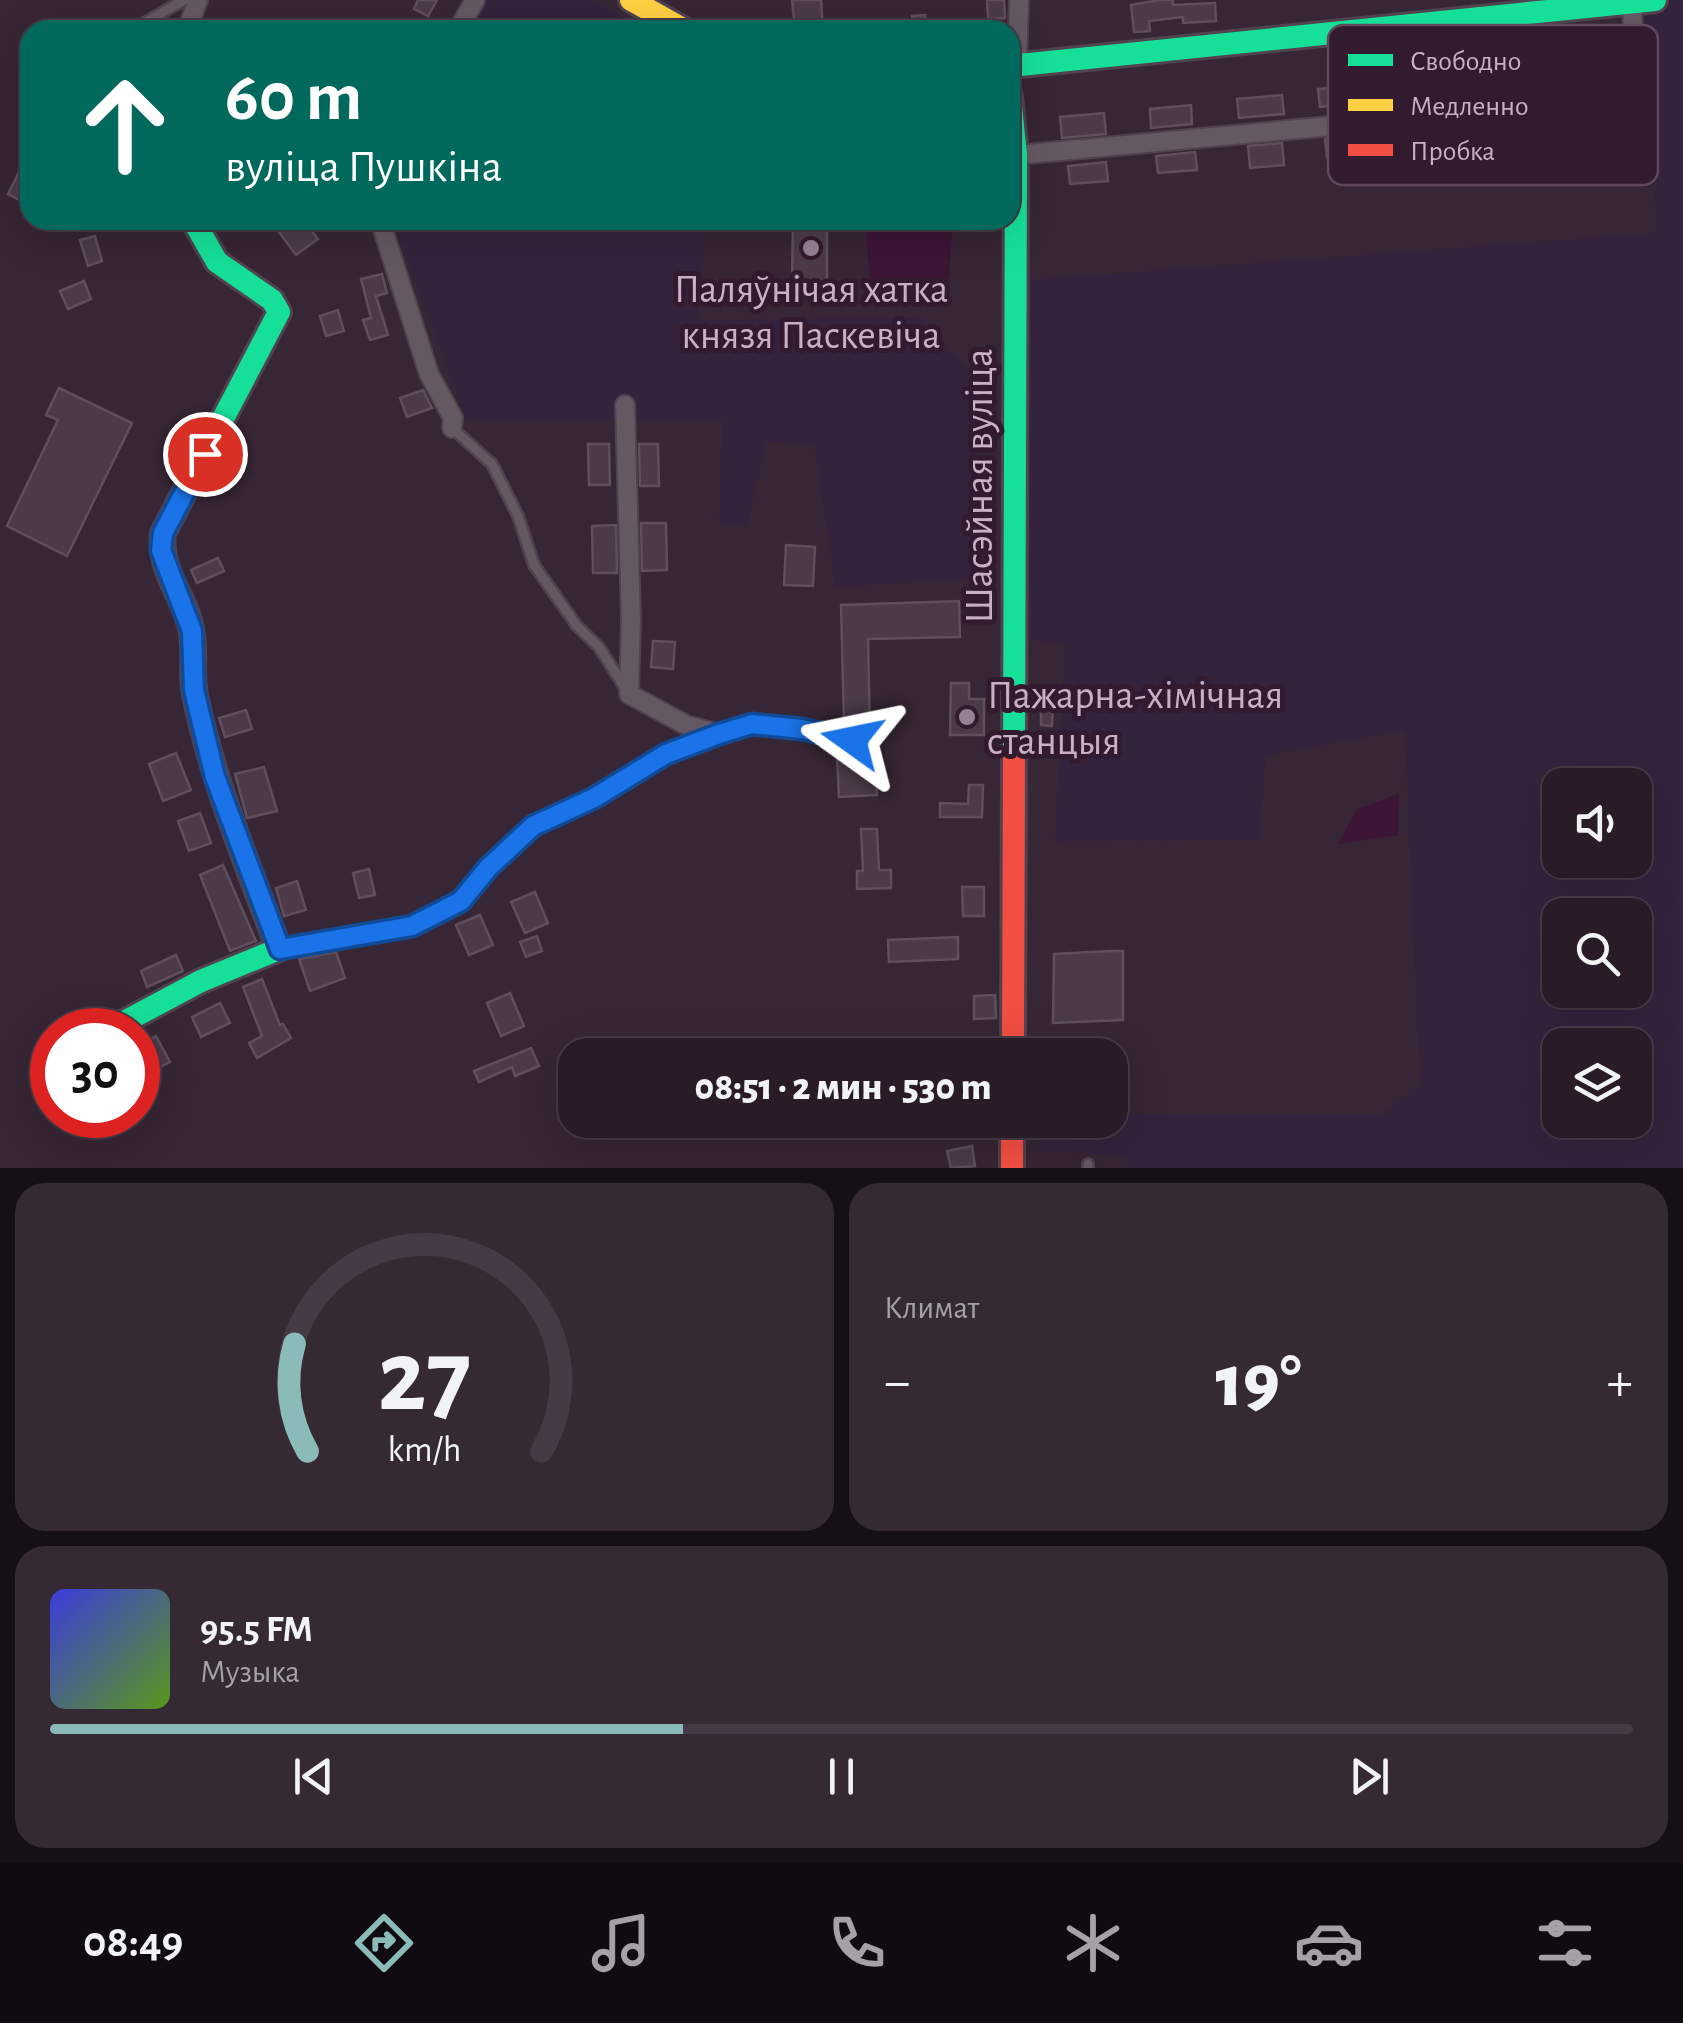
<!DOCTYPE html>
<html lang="ru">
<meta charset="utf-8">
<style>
:root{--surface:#291c28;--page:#352934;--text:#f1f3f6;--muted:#a5a1a8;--line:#453a45;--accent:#8bbbb9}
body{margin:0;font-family:"Alegreya Sans",sans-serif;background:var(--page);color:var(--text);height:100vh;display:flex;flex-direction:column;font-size:38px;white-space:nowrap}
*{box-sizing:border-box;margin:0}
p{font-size:32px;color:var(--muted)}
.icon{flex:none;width:55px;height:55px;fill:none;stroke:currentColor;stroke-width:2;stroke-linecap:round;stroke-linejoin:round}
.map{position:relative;height:1168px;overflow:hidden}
.details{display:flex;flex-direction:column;gap:15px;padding:15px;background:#170f16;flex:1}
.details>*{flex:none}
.hud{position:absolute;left:20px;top:20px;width:1000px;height:210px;border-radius:30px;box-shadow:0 10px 40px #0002,0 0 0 2px var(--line);background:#00695c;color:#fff;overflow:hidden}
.buttons{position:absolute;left:1542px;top:768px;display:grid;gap:20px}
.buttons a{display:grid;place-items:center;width:110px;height:110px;border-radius:20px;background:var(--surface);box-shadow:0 10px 40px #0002,0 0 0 2px var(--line);font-size:50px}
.speed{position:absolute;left:30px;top:1008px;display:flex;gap:20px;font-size:50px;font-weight:700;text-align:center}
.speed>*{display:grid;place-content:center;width:130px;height:130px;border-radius:50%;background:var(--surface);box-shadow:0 10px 40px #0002,0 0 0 2px var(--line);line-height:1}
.speed .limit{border:15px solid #d22;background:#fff;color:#111}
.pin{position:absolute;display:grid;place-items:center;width:85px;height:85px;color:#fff;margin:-42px;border:5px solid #fff;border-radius:50%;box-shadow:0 2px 10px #0007}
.me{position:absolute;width:110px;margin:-55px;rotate:282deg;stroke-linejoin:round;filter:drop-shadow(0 0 8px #0008)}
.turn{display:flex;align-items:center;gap:35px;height:210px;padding:0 40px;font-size:45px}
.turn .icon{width:130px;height:130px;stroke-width:2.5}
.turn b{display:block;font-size:70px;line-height:85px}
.big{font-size:75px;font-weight:800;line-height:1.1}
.details .tile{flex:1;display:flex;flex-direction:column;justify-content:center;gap:15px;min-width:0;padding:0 35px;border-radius:30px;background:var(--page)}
.details .dial{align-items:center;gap:0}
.dial svg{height:260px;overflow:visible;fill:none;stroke:var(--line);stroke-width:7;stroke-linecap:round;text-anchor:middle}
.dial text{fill:var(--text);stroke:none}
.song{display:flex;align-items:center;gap:30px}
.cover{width:120px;height:120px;border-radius:15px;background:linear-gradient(135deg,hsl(240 70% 55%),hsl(90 70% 35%))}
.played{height:10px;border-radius:5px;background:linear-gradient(90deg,var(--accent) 40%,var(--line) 40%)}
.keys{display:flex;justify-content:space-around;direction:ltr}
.heat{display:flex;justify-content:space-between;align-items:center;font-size:55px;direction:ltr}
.details .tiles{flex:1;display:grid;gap:15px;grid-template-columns:1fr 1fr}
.tile:last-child{grid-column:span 2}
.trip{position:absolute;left:558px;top:1038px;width:570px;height:100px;border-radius:30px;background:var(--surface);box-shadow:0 10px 40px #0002,0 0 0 2px var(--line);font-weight:800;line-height:100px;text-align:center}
.menu{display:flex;height:160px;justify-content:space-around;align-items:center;background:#100b10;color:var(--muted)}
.menu .icon{width:70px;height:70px}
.menu .on{color:var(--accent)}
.menu b{font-size:45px;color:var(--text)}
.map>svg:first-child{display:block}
.green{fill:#34233d;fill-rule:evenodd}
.water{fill:#3c1537}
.building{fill:#4b3b49;stroke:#5f4f5d;stroke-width:2.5}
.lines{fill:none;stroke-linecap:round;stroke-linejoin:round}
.lane-casing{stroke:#50424f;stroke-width:14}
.street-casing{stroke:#50424f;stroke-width:22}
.fast-casing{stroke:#50424f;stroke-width:28}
.slow-casing{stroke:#50424f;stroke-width:28}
.jam-casing{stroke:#50424f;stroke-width:28}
.lane{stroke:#645863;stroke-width:9}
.street{stroke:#645863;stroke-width:18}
.fast{stroke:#16e098;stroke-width:22}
.slow{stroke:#ffcf43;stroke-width:22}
.jam{stroke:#f24e42;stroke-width:22}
.route-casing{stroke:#114b97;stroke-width:25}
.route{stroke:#1a73e8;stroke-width:18}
.poi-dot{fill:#968093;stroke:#321a2f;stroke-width:4}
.labels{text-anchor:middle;stroke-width:10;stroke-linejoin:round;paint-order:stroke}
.poi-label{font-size:40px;fill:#c9b0c5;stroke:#321a2f}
.street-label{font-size:40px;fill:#c9b0c5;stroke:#321a2f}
.key{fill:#321a2f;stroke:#5f475c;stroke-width:2.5}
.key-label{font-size:28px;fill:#c9b0c5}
</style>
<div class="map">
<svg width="1683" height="1168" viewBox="0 0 1683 1168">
<rect width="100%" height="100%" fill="#372635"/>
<g class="green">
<polygon points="474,0 592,0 639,30 460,30"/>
<path d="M1642 0H1683V1168H1128L1127 1156 1037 1150 1039 1120H1110V1114H1383L1420 1084 1405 730 1266 755 1258 840 1055 841 1066 643 1031 640V280L1657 233ZM1560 785H1635V860H1560ZM1560 915H1635V990H1560ZM1560 1045H1635V1120H1560Z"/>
<polygon points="394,220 705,220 698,320 920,318 981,383 976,578 836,587 814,443 766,442 747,526 719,525 723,419 466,419"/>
</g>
<g class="water">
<polygon points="865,220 953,220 947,305 872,305"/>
<polygon points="1399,794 1398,835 1338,844 1357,809"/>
</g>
<g class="building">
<polygon points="418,0 437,0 428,16 414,9"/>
<polygon points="792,0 821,0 823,30 795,30"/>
<polygon points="987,0 1004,0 1005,18 988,19"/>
<polygon points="1159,0 1173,0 1173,5 1215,3 1216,21 1183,23 1183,17 1149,21 1150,31 1134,32 1131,5"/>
<polygon points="925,15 927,30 913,30 912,16"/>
<polygon points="1359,86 1360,103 1320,107 1318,89"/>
<polygon points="1282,95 1284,114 1239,118 1237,99"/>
<polygon points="1191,105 1192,124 1151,128 1150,109"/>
<polygon points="1104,113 1106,134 1062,138 1060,117"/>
<polygon points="1365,135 1367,154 1327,157 1325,139"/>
<polygon points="1282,143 1284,165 1250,168 1248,146"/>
<polygon points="30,150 30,206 8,194"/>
<polygon points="1195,152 1197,170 1158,173 1156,156"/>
<polygon points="1106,162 1108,181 1070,184 1068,166"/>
<polygon points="270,220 303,220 318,239 296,255"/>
<polygon points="793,220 827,220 827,282 792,282"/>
<polygon points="95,236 102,261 88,266 80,240"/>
<polygon points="382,274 387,293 376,296 388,335 370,340 363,320 371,318 361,279"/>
<polygon points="84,281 91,299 68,309 60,291"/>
<polygon points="338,310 344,331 326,336 320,316"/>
<polygon points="59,388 132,423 67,556 7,526 58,420 46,415"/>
<polygon points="423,390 432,408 407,417 400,398"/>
<polygon points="588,444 609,444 610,485 589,485"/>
<polygon points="639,444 658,444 659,486 640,486"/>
<polygon points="641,523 666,523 667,570 642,571"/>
<polygon points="616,525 617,573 593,573 592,526"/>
<polygon points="786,545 815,547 813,586 784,585"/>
<polygon points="218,558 224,571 197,583 191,570"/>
<polygon points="959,601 960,637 868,639 870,732 844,725 841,605"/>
<polygon points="653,641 675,642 673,669 651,667"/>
<polygon points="951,683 969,683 969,699 984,699 984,735 950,735"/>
<polygon points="1041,706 1053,706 1052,726 1041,725"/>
<polygon points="246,710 252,729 225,737 219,718"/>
<polygon points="176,753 191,790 163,801 149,764"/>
<polygon points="875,754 877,795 839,797 837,756"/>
<polygon points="264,767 277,811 247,818 235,774"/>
<polygon points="969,785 983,785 982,817 940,817 940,803 968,804"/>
<polygon points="200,813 211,843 189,851 178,821"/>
<polygon points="861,829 877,829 879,870 891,870 891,888 857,889 857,871 863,871"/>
<polygon points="223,865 256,941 230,951 200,875"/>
<polygon points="369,869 375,895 359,898 353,873"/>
<polygon points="297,881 306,910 284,916 276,888"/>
<polygon points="962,887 984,887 984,916 963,916"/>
<polygon points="535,892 548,923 525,933 511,902"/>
<polygon points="480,915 493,945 469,955 456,925"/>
<polygon points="537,936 542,951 526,957 520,942"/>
<polygon points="958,937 958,959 889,962 888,940"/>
<polygon points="1110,951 1123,951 1123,1020 1053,1023 1054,954"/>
<polygon points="336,952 345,978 310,991 299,959"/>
<polygon points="176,955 183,971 147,987 141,971"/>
<polygon points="262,979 280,1025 283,1024 291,1038 257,1058 249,1043 262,1036 243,987"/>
<polygon points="510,993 524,1026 501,1036 487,1003"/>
<polygon points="995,995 996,1018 974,1019 974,996"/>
<polygon points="220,1003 230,1023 201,1037 192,1017"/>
<polygon points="156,1036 170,1062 148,1073 138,1054 138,1046"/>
<polygon points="531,1048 539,1066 515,1076 512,1067 479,1082 474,1071"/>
<polygon points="972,1146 975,1166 951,1168 947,1151"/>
</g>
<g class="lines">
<defs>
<g id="lane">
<polyline points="132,30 184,0"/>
<polyline points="452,428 492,464 518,516 534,565 577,626 599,647 625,688"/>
<polyline points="1088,1168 1088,1164"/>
</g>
<g id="street">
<polyline points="187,30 198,0"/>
<polyline points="458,30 475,0"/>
<polyline points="1017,65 1019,0"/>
<polyline points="1016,155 1635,98 1632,3"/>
<polyline points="380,220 429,374 453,418 452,428"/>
<polyline points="625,405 631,620 629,694 686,725 719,734"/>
<polyline points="279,949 412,926 461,901 488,868 533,826 593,798 666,754 719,734 752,724 782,726 852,739"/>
<polyline points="43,1066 52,1060"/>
</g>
<g id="fast">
<polyline points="1010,66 1655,0"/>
<polyline points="1010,97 1016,155 1014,759"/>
<path d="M109 1030 201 981 279 949C248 865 213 783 195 695 191 675 195 654 192 634 187 598 158 572 163 533L279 312 272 300 217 262 193 220"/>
</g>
<polyline id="slow" points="631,0 685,30"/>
<g id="jam">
<polyline points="1013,1055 1014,759"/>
<polyline points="1012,1120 1012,1168"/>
</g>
</defs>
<use href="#lane" class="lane-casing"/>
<use href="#street" class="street-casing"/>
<use href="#fast" class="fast-casing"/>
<use href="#slow" class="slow-casing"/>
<use href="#jam" class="jam-casing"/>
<use href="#lane" class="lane"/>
<use href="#street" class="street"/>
<use href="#fast" class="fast"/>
<use href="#slow" class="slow"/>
<use href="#jam" class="jam"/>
</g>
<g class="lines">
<defs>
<polyline id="route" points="205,454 163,533 161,550 192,631 194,690 215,777 280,949 412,926 461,901 488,868 533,826 594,798 666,754 719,734 752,724 802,729 852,740"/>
</defs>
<use href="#route" class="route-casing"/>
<use href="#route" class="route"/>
</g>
<g class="poi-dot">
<circle cx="811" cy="248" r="10"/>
<circle cx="967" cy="717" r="10"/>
</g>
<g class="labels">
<g class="poi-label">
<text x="811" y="302">Паляўнічая хатка<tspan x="811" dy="46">князя Паскевіча</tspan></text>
<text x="987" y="708" text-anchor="start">Пажарна-хімічная<tspan x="987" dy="46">станцыя</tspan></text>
</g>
<g class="street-label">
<text transform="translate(978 486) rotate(-90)" y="14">Шасэйная вуліца</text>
</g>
</g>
<rect x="1328" y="25" width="330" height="160" rx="15" class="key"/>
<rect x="1348" y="54" width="45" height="12" fill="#16e098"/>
<rect x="1348" y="99" width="45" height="12" fill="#ffcf43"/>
<rect x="1348" y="144" width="45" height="12" fill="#f24e42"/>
<g class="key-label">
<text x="1410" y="70">Свободно</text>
<text x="1410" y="115">Медленно</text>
<text x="1410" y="160">Пробка</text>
</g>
</svg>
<div class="buttons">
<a><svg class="icon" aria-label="sound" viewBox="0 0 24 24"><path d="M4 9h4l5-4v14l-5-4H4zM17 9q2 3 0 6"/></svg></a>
<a><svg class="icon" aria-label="search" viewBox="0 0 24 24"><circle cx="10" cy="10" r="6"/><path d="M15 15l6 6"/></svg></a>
<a><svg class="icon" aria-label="layers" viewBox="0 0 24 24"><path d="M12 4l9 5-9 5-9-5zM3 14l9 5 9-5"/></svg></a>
</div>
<div class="speed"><div class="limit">30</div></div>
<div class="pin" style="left:205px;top:454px;background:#d93025"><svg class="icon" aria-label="arrive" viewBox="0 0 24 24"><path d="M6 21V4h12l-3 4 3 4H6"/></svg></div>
<svg class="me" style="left:852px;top:740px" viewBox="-20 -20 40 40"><path d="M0-17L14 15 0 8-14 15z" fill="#1a73e8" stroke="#fff" stroke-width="4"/></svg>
<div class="trip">08:51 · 2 мин · 530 m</div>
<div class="hud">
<div class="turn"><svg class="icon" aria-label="ahead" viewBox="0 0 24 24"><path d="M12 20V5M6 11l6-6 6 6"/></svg><div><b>60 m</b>вуліца Пушкіна</div></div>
</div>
</div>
<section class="details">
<div class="tiles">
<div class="tile dial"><svg viewBox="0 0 100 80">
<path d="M14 69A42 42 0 1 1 86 69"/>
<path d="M14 69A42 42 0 0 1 10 36" stroke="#8bbbb9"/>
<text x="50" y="56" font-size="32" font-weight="700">27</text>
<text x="50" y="72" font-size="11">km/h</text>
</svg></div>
<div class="tile"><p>Климат</p>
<div class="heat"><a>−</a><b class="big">19°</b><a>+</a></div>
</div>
<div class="tile">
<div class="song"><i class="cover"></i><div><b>95.5 FM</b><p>Музыка</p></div></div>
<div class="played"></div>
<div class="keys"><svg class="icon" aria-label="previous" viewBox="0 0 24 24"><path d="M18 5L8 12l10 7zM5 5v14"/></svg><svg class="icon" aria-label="pause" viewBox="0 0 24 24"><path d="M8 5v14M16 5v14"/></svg><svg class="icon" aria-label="next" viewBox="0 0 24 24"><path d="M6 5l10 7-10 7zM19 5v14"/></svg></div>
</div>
</div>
</section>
<nav class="menu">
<b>08:49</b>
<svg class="icon on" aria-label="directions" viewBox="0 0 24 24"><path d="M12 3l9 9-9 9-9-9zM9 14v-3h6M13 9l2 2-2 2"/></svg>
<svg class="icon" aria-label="music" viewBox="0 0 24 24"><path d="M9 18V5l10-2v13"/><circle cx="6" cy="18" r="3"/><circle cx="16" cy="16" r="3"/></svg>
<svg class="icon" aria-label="phone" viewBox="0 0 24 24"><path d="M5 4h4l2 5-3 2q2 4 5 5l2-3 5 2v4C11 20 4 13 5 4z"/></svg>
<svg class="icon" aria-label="climate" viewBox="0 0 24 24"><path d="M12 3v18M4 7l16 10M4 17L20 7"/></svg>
<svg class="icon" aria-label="car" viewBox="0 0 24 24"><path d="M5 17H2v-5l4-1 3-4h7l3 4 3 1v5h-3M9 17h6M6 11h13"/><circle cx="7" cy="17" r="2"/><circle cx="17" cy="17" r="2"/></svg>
<svg class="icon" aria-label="filters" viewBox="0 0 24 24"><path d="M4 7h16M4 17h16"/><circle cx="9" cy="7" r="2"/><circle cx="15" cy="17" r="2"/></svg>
</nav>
